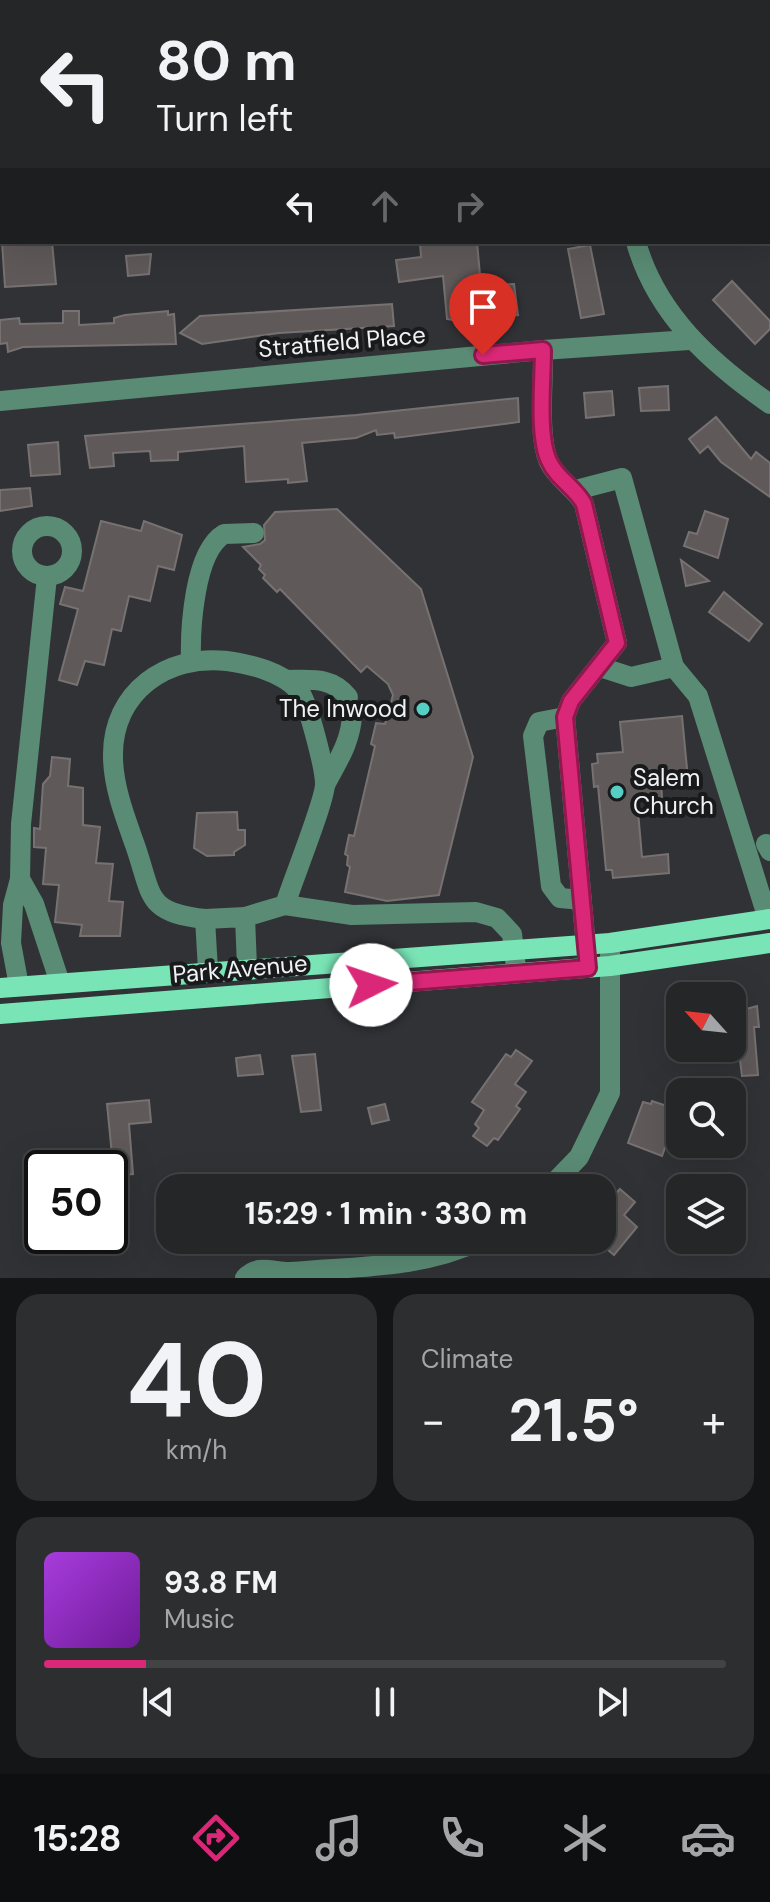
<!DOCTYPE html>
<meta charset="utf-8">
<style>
:root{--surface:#242628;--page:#2c2e30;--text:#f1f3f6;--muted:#a3a5a8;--line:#414345;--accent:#db2777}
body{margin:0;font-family:"DM Sans",sans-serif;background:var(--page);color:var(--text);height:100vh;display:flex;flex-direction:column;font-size:30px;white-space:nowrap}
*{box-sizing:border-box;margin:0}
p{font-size:26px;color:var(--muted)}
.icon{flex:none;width:44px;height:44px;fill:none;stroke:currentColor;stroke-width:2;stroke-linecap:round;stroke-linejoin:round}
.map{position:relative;height:1278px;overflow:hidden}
.drawer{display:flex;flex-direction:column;gap:16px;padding:16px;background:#141516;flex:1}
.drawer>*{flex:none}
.banner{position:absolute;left:0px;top:0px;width:770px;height:244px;box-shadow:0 8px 32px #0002,0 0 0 2px var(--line);background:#242628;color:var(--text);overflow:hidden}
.needle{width:52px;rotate:297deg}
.tools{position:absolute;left:666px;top:982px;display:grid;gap:16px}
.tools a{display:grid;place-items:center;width:80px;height:80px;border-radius:16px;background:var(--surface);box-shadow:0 8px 32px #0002,0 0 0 2px var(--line);font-size:40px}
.speed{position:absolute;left:24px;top:1150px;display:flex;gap:16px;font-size:40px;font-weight:700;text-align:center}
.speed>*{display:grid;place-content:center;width:104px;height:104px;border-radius:50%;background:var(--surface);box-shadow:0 8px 32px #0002,0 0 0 2px var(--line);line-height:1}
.speed .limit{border:4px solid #111;border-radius:12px;background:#fff;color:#111}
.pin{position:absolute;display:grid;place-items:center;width:68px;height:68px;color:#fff;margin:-82px -34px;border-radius:50% 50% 50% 0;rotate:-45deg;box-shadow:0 0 8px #0007}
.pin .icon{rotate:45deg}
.me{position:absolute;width:88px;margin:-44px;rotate:86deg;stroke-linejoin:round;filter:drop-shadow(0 0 6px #0008)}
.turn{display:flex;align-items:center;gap:28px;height:168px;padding:0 24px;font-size:36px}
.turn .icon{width:104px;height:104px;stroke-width:2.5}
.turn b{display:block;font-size:56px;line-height:68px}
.lanes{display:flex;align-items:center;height:76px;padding:0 24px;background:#0003;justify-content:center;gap:40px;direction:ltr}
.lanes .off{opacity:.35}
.big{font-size:60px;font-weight:700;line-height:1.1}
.drawer .widget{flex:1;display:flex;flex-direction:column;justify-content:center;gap:12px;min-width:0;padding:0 28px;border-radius:24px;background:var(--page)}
.drawer .dial{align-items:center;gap:0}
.dial b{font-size:104px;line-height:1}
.song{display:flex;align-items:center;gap:24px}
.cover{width:96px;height:96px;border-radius:12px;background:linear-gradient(135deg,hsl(280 70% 55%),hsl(280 70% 35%))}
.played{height:8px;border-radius:4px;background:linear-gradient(90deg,var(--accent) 15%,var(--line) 15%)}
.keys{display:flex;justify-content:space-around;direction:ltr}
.heat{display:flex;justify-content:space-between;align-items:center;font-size:44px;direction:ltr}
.drawer .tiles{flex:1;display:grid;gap:16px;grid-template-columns:1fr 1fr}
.widget:last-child{grid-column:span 2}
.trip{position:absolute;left:156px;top:1174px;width:460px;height:80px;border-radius:24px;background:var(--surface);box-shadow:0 8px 32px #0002,0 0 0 2px var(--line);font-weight:700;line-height:80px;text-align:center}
.tab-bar{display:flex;height:128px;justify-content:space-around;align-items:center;background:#0e0f10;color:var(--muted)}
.tab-bar .icon{width:56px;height:56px}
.tab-bar .current{color:var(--accent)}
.tab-bar b{font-size:36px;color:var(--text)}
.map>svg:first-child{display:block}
.building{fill:#5f5a59;stroke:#777171;stroke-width:2}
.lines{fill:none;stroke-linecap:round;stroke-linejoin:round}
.minor{stroke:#5a8b74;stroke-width:20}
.major{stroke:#79e4b6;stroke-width:20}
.route-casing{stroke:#8e194d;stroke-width:20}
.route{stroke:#db2777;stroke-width:14}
.poi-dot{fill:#56cec3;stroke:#191a1b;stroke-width:3}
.labels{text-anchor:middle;stroke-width:8;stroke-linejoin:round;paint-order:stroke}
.street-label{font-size:24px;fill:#f1f2f5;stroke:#191a1b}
.poi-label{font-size:24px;fill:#f1f2f5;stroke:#191a1b;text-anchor:end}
</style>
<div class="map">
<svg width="770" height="1278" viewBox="0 0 770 1278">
<rect width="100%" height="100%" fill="#303236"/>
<g class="building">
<polygon points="2,242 52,242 56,284 5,287"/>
<polygon points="420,242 477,242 481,286 514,284 518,315 458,321 447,319 443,276 399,282 396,260 421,257"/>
<polygon points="590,245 604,314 581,318 568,249"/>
<polygon points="151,254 149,274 128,276 126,256"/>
<polygon points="732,281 770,321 770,329 755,344 713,300"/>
<polygon points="392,304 394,326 279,333 202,344 180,333 200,316"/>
<polygon points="63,311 79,311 79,325 114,323 114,318 125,315 168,311 168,315 174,314 176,344 23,347 8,352 7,343 0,344 0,320 19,318 20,324 63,323"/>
<polygon points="668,386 669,410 641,411 639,388"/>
<polygon points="612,391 614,415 586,418 584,393"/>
<polygon points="518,398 519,422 395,438 394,433 377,435 376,430 356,438 302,443 307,481 288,483 288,479 246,482 244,446 178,452 178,460 151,461 150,451 113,453 114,466 90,468 85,436 356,415"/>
<polygon points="716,417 751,459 756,452 770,463 770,497 721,462 708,446 700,453 689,439"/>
<polygon points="58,442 60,474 31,476 28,445"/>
<polygon points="30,488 32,506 0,511 0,490"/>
<polygon points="337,509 421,589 473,757 439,895 387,901 345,892 350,867 347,865 348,856 345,854 349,835 354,836 375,746 371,744 376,723 385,724 393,695 388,684 367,666 361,672 280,589 277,592 263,578 265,575 259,569 261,565 243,547 260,544 265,540 264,525 275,512"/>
<polygon points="705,511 728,519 718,558 684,546 689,532 697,534"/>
<polygon points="101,521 141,531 144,521 182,535 174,570 158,566 150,601 129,596 121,631 112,629 104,665 85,661 77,685 59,680 78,609 60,604 65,587 83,591"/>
<polygon points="681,560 709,581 686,586"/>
<polygon points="724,592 762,624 749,641 709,612"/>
<polygon points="682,716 688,779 661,781 662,798 637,800 642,857 668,854 669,873 613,878 612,870 606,870 598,786 594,787 592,764 598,763 597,754 623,752 620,722"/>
<polygon points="52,757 70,759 68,786 83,788 83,825 100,827 96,863 113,864 109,901 123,902 120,936 80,936 82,925 55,922 59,885 43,884 46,848 34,847 34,828 40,829 43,784 50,776"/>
<polygon points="237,812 238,830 245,830 245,845 234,852 234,855 207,856 194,848 197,813"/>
<polygon points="757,1006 759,1027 754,1027 758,1075 742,1076 740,1060 732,1061 735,1012"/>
<polygon points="516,1050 532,1061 515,1084 526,1092 516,1106 520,1109 498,1140 494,1138 487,1146 473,1136 479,1128 475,1124 484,1110 472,1102 506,1054 511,1057"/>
<polygon points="315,1054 321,1110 301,1112 292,1056"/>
<polygon points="260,1055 263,1074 238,1076 236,1058"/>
<polygon points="149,1100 151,1122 129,1124 133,1174 114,1176 107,1104"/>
<polygon points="652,1101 679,1110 662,1156 628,1143 643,1102 651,1104"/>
<polygon points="385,1104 389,1120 372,1124 368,1108"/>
<polygon points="620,1189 635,1202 624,1215 637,1227 614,1255 602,1245 602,1224 615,1208 618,1211 608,1202"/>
</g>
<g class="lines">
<g class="minor">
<polyline points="133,2 133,0"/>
<polyline points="409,2 409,0"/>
<polyline points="632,2 632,0"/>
<polyline points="768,172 770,173"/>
<polyline points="0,180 2,179"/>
<path d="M636 242C656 314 711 363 770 404"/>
<path d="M543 350C544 379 537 436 549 462 557 479 575 488 584 504L617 643 571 701 565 717 588 968"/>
<polyline points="0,401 543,350 689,340"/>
<polyline points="576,490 622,478 674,667 631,677 600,667"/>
<circle cx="47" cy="551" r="25"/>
<path d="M191 662C190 629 194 552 224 534L254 533"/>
<polyline points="674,667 698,696 768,919"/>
<path d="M286 680C310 680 331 676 348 697"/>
<polyline points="565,717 539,722 533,736 551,886 560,898 582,900"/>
<path d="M325 785C337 762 351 742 352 715"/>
<polyline points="766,844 770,851"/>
<polyline points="20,879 34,904 60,983"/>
<polyline points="245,917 285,905 352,915 476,912 497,918 512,934 516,968"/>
<path d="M205 919C145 912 153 897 135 845 125 817 113 786 113 756 112 692 167 654 227 661 250 664 283 672 299 691 308 701 325 769 325 784 325 801 292 882 285 905"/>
<polyline points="208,970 205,919 245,917 247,967"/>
<polyline points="19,986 11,943 13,905 20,879 21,824 47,577"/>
<polyline points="549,1188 579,1157 610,1093 610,943"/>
<path d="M245 1278C258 1263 275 1273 291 1272 356 1266 421 1269 481 1240"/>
</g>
<g class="major">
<polyline points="0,988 610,943 770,919"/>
<polyline points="0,1014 610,966 770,943"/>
</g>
</g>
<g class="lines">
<defs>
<path id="route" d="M371 985 588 968 565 717 571 701 617 643 584 504C575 487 557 479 549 461 537 436 543 379 543 350L483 355"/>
</defs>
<use href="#route" class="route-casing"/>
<use href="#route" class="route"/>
</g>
<g class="poi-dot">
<circle cx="423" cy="709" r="8"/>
<circle cx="617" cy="792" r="8"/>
</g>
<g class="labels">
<g class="street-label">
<text transform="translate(342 342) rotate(-5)" y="8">Stratfield Place</text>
<text transform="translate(240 969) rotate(-5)" y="8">Park Avenue</text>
</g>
<g class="poi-label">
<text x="407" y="717">The Inwood</text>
<text x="633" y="786" text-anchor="start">Salem<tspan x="633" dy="28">Church</tspan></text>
</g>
</g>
</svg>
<div class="tools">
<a><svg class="needle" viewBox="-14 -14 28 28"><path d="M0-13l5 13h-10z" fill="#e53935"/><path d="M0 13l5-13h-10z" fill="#a3a5a8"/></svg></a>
<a><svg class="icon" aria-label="search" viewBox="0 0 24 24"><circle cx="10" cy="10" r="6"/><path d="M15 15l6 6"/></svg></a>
<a><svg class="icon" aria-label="layers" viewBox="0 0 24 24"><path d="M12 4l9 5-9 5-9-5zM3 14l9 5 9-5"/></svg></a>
</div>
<div class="speed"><div class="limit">50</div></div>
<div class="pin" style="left:483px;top:355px;background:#d93025"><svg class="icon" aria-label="arrive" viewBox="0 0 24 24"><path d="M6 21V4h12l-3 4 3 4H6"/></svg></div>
<svg class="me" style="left:371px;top:985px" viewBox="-20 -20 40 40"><circle r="19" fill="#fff"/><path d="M0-13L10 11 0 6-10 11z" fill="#db2777"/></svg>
<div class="trip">15:29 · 1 min · 330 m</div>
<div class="banner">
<div class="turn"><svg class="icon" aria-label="left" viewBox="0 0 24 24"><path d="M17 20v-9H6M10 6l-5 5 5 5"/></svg><div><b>80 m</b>Turn left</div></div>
<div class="lanes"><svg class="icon" aria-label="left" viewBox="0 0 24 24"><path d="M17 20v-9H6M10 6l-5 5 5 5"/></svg><svg class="icon off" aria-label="ahead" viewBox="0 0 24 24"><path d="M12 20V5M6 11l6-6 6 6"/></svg><svg class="icon off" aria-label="right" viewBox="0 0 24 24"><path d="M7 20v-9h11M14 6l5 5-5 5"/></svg></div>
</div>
</div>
<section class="drawer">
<div class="tiles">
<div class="widget dial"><b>40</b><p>km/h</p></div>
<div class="widget"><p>Climate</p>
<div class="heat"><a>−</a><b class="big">21.5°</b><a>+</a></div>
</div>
<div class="widget">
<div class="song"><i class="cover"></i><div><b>93.8 FM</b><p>Music</p></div></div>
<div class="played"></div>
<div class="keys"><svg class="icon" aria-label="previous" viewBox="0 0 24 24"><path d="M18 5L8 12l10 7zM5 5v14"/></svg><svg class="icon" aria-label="pause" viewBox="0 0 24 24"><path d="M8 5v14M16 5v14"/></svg><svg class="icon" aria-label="next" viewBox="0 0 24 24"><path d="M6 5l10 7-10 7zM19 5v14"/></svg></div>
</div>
</div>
</section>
<nav class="tab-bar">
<b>15:28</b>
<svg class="icon current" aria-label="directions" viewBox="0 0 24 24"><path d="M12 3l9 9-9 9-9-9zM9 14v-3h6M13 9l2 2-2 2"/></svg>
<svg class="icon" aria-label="music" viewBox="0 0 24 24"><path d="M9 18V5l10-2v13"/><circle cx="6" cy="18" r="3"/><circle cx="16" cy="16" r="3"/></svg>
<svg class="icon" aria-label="phone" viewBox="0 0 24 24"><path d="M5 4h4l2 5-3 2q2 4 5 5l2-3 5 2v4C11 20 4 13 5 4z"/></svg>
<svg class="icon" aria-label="climate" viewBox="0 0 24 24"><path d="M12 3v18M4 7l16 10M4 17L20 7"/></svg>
<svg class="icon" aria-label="car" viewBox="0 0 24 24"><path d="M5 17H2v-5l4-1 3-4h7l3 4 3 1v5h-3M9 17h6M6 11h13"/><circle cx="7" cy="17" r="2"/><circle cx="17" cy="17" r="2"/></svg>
</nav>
